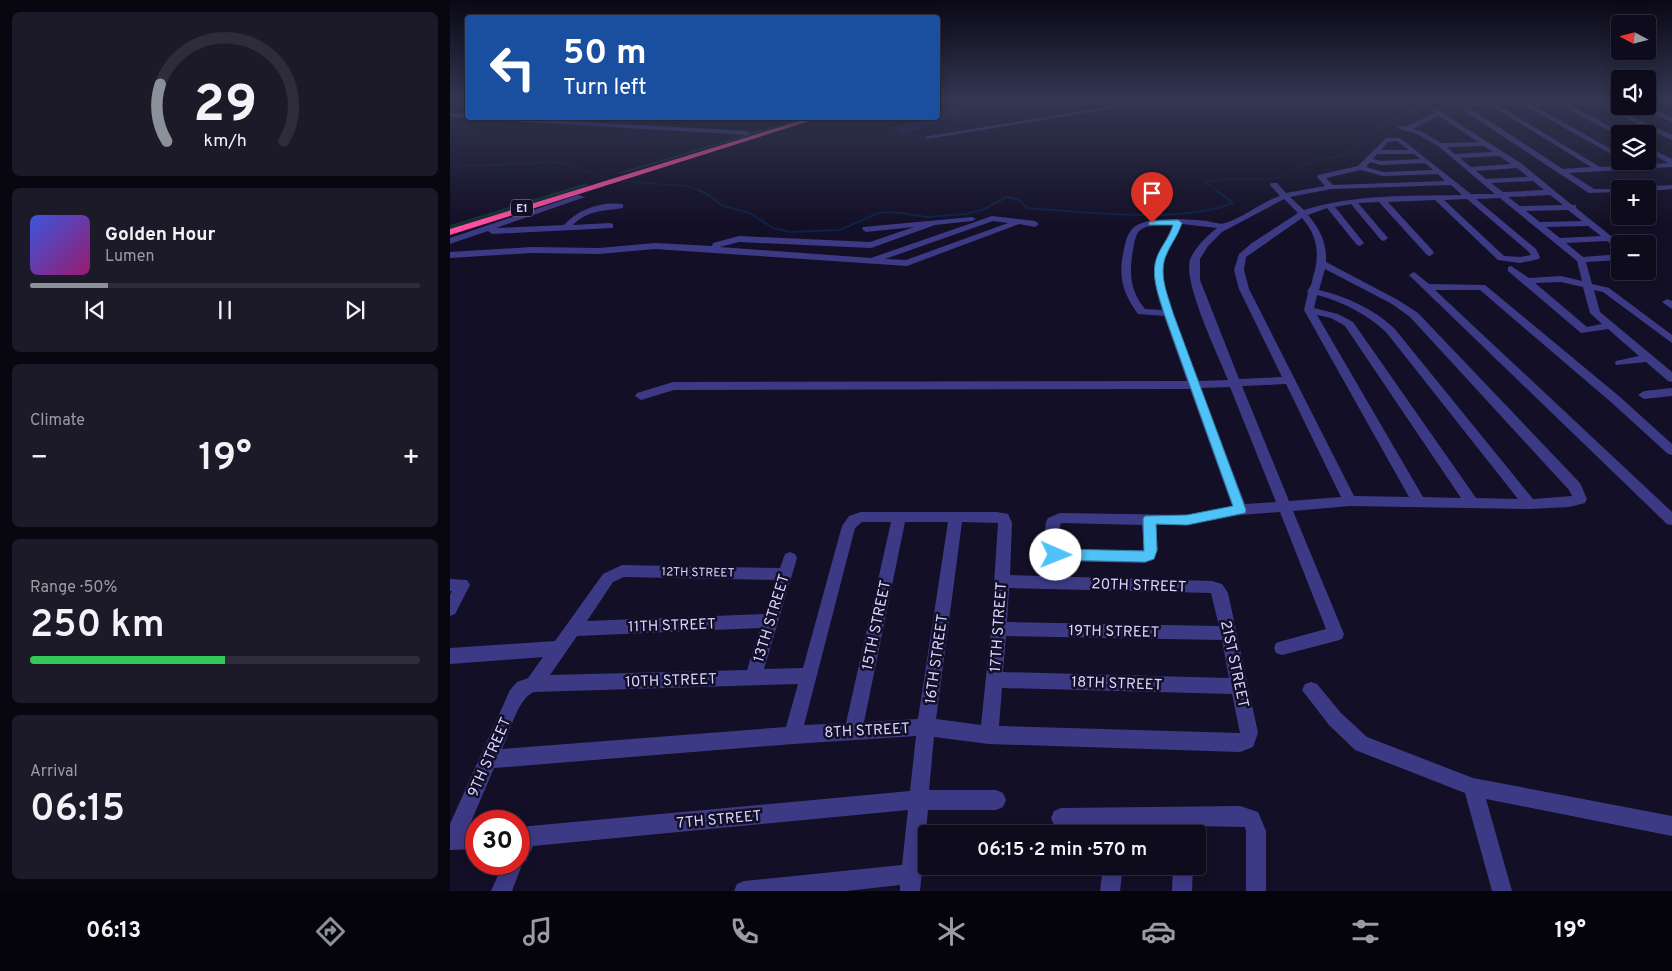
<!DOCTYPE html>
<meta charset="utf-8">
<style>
:root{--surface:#0e0b1c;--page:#1c1929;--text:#f1f3f6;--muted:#9b9ba3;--line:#2e2b3b;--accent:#8c9099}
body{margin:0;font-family:Overpass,sans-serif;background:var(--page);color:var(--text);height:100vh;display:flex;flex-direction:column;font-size:19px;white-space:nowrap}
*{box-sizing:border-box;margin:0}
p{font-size:16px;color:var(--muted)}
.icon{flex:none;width:28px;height:28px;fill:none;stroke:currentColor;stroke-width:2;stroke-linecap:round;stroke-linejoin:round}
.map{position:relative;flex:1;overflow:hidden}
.details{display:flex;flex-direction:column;gap:12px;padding:12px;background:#08060f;width:450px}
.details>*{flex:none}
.guide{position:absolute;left:15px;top:15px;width:475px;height:105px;border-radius:5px;box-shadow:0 2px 12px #0003,0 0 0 1px var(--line);background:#1a4fa0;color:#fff;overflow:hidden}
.needle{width:32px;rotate:277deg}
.tools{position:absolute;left:1161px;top:15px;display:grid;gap:10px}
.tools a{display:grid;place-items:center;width:45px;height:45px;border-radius:5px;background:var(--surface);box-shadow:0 2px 12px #0003,0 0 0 1px var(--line);font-size:25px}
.speed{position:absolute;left:15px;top:810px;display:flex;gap:10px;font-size:25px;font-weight:700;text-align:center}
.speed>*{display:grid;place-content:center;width:65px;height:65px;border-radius:50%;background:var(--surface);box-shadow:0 2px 12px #0003,0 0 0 1px var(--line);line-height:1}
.speed .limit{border:8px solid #d22;background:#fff;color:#111}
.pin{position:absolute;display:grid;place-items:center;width:42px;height:42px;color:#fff;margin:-51px -21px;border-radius:50% 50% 50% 0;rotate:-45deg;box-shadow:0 0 5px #0007}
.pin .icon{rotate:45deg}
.me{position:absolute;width:55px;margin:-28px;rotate:91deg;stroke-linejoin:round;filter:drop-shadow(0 0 4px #0008)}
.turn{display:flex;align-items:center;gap:18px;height:105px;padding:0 15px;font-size:22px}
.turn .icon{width:65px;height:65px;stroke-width:2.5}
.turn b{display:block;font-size:35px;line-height:42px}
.big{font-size:38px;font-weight:600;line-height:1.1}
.details .widget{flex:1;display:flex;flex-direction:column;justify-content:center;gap:8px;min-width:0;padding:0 18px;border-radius:8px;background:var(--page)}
.details .dial{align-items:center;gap:0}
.dial svg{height:130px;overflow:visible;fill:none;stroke:var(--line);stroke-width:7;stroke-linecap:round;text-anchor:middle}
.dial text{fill:var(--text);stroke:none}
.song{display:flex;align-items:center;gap:15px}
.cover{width:60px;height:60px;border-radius:8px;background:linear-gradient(135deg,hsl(230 70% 55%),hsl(320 70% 35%))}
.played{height:5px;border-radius:2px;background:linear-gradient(90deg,var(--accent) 20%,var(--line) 20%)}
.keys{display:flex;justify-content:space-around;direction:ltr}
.heat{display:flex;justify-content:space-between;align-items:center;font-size:28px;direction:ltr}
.charge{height:8px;border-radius:4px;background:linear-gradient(90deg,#34c759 50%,var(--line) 0)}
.trip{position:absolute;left:468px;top:825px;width:288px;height:50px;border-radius:5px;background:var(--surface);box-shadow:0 2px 12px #0003,0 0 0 1px var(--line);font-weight:600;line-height:50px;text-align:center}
.tab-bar{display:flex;height:80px;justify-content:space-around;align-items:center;background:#06040b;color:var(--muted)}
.tab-bar .icon{width:35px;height:35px}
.tab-bar .on{color:var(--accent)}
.tab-bar b{font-size:22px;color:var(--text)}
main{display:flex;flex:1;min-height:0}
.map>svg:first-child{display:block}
.green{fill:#12302f}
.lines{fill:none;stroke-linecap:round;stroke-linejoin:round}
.stream-far1{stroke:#0c2248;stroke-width:1}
.stream{stroke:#0c2248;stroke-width:2}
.canal{fill:#0c2248;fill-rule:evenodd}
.building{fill:#241b47}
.minor{fill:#3d3a85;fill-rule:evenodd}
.highway{fill:#ff4fa3;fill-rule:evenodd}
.route{fill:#4fc3f7;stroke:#337fa1}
.labels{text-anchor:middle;stroke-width:5;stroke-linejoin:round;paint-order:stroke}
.shield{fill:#130f26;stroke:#9e99be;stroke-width:1}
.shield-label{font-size:11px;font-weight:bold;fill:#d9d4ff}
.street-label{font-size:12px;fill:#d9d4ff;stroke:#130f26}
.near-street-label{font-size:15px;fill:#d9d4ff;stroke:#130f26}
</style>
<main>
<section class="details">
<div class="widget dial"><svg viewBox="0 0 100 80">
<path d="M14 69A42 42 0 1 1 86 69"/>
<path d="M14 69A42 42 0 0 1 10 34" stroke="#8c9099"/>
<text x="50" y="56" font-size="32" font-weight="700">29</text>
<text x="50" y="72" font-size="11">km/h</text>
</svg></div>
<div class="widget">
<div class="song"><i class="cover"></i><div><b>Golden Hour</b><p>Lumen</p></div></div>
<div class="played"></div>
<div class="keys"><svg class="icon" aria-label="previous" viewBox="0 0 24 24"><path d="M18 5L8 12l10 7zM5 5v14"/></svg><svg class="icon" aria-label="pause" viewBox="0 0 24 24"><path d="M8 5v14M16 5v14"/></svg><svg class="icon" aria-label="next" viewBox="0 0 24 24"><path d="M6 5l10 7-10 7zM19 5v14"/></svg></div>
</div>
<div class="widget"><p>Climate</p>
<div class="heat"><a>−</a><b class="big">19°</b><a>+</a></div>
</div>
<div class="widget"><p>Range · 50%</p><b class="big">250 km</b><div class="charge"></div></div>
<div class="widget"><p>Arrival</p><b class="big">06:15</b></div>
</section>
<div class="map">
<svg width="1222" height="891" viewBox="0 0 1222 891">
<rect width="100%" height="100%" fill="#130f26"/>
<g class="green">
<polygon points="351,118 358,118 171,174 168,173"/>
<polygon points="136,183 139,185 0,229 0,225"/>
</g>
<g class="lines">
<g class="stream-far1">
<polyline points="1203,100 1222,102"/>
<polyline points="0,167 101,162 115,164 162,180"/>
<polyline points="167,181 238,186 251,191"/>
<polyline points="768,191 755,182 775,179 824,179 866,160 895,155 932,125 979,100"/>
</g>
<path class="stream" d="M248 190 257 194 273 206 300 213 323 228 340 232 390 230 428 213 443 212 477 217 516 214 532 210 557 197 569 200 577 208C635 212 730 224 783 203L766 190"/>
<polygon class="canal" points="24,118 50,118 53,119 50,121 27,120"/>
</g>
<polygon class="building" points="488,104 514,113 454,134 441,128 472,118 488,118"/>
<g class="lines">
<g class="minor">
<polygon points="700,100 713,100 477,139 474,137"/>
<path d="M1014 100H1020L1018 103 1115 100 1170 102V106L1156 105 1222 135V140L1152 107 1153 104 1116 103 1172 133 1170 136 1107 104 1082 105 1170 154V159L1074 105 1049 106 1150 167 1218 163 1198 152V147L1222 159V167L1119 173 1144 189H1173H1170V192L1139 193 1016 112 1011 105ZM1042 106 1141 167 1113 169 1018 107Z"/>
<polygon points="1189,106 1198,106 1222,118 1222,122"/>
<path d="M983 107 1072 164 1122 205H1126V208L1171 244 1170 250 1157 241 1116 243 1133 257 1170 254V260L1136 262 1142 284 1159 288 1222 335V343L1153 292 1144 290 1150 312 1222 372V382L1218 381 1196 362 1166 365 1165 363 1166 361 1189 356 1158 329 1131 333 1058 271V267L1061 266 1079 278 1111 276 1132 281 1127 261 1050 198 1026 199 1086 249 1090 257 1089 259 1070 263 1048 260 985 200 938 202 983 251 984 253 980 256 977 255 929 202 908 203 938 238 934 241 931 240 901 204 885 207 914 243 910 246 907 245 877 208 858 215C870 229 877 243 876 262L948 300 968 313 1130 483 1137 499 1135 503 1119 507 1080 509 900 506 843 511 894 634 892 639 886 641 832 655 826 653 824 648 826 643 832 641 876 629 830 512 790 515 737 525H706L708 550 704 559 695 563 606 561 597 557 593 549 596 522 598 518 610 513 737 515 782 506 740 389 224 390 191 400 185 396 187 393 223 382 737 381 714 316 688 314C674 295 668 278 673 254 675 245 676 236 682 229 694 215 739 219 757 221 762 222 770 225 775 223 794 218 811 202 830 196L820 185 821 183H827L836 193 875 186 867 177 868 175 908 166 936 138H950L1021 194H1045L988 146 967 134 947 128 950 126 955 127 985 113 980 109ZM989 116 1028 142 991 143 971 131 962 129ZM947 141 959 150H931L938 142ZM1034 146 1043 152 1005 154 997 147ZM927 154H964L970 159 931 161 923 159ZM1049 156 1061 164 1021 167 1010 158ZM920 162 931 165 975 163 983 170 933 172 916 167ZM1067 168 1078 177 1036 179 1026 171ZM911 170 933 176 988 174 995 181 883 185 876 178ZM1083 181 1094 190 1053 192 1041 183ZM1001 185 1012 195C958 196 905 194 854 210L840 197 881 189ZM1100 195 1113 205 1070 206 1058 197ZM834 199 848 213 802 243 789 254 784 270 789 289 832 377 789 379 750 280V259L758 246 772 232ZM1017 199 1079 252 1081 255 1070 257 1054 256 994 200ZM1118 210 1132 221 1090 222 1076 211ZM852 218C868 236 870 255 863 277 862 282 861 287 857 291L858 293 854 310 959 497 904 496 799 289 794 270 796 257ZM723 224C706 264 697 264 712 310L695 309C680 291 679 273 683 250 684 244 685 236 689 231 697 224 713 225 723 224ZM732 224 767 228C758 235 744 248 740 260 733 283 768 355 778 380L749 381C738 352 708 292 714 263 717 249 726 237 732 224ZM1138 226 1151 236 1110 238 1096 227ZM875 269 942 304 960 317 1119 490 1122 496 1083 499 944 328C922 308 897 297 869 290ZM1111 282 1133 287 1140 313 1152 324 1137 327 1085 283ZM867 295C894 302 916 314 936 332L1068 499 1026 498 903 322 888 314 864 308ZM867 315 881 318 895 326 1011 498 973 497ZM836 384 891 497 839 501 792 386ZM780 387 826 502 795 504 751 388ZM612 523 692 525 694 550 608 549 610 525Z"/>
<polygon points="0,113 18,114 18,118 20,118 18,118 0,117"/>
<polygon points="36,118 64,118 297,131 300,133 297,135 39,120"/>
<polygon points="1222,185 1222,189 1198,191 1198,189 1183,189 1187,187"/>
<path d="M128 195 135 197 46 228 114 225C128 209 151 201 173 204V208C154 211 138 210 123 225L160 223 163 224V228L42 234 38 231 0 244V238Z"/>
<path d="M542 216 585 221 589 224 585 227 569 224 457 266 205 249 149 254 82 253 0 258V252L82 247 149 248 205 243 262 246 263 243 289 236 420 242 464 227 416 232 412 229 413 227 522 217 526 219 522 221 485 225 421 248 289 242 270 247 421 258ZM543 221 558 223 456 260 435 259Z"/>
<polygon points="964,272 979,284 1035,285 1170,397 1222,444 1222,455 1218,454 1162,403 1030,290 985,290 1222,512 1222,525 1217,524 961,277 959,275"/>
<polygon points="1217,299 1222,301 1222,309 1212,302"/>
<polygon points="1222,388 1222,396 1194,399 1188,395 1194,391"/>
<path d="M411 512H547L558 514 562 523 560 575 762 581 772 584 778 593 808 733 803 747 790 752 539 744 484 737 479 790H546L553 793 556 800 553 807 546 810H478L470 891H450V885L396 891H284L287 884 294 881 452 865 458 810 83 846 76 861 73 862 62 891H41L53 864H69V827L460 791 466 736 343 744 44 768 18 829H26V849L0 850V824L60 690 67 682 78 678 93 657 0 664V648L105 641 153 574 172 565 330 568 335 554 340 552 345 554 347 558 314 669 353 668 392 526 399 516ZM412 522H441L396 723 354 725 405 528ZM455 522H498L468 719 414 722ZM512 522 548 523 541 629 531 725 486 719ZM174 577 326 580 315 614 137 621 163 582ZM559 588 761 593 769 626 557 622ZM310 628 297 670 100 675 127 636ZM556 636 772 640 779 678 553 672ZM348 684 336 727 52 749C59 734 68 698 84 692ZM552 688 782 694 790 733 549 726Z"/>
<polygon points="0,579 17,580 20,585 5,614 0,616 0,595 2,591 0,591"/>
<polygon points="861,682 867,684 891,713 917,737 1023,778 1222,816 1222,836 1036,799 1062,891 1042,891 1015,793 905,750 879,725 852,690 855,684"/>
<polygon points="790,806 808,812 816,831 816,891 796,891 796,831 795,827 744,826 744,834 724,834 725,826 678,827 677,834 657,834 658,827 611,828 604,825 601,818 604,811 611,808"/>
<polygon points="653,866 673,866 670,891 650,891"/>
<polygon points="723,866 743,866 742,891 722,891"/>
</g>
<polygon class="highway" points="359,118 369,118 0,235 0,229"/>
</g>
<linearGradient id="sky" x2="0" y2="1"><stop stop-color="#0a0815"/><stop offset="0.44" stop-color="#333752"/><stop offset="1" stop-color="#333752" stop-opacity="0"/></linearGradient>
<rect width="1222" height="225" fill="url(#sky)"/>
<path class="route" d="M702 221 728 220 732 223C728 236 719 246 715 258 709 276 718 296 723 313L796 510 795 513 790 514 737 525 706 524 707 550 704 559 695 562 606 560 602 559 600 555 602 551 606 549 694 551 693 519 695 516 737 515 783 506 714 313C709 296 700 275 707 257 711 246 720 237 723 225H699V222Z"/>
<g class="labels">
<rect class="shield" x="61" y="199.5" width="22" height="17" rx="4"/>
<g class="shield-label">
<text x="72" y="212">E1</text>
</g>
<g class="street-label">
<text transform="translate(248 572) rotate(1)" y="4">12TH STREET</text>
</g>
<g class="near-street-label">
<text transform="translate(689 585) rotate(2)" y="5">20TH STREET</text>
<text transform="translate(321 618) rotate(-73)" y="5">13TH STREET</text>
<text transform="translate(222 625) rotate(-2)" y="5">11TH STREET</text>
<text transform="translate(426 625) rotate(-78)" y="5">15TH STREET</text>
<text transform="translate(548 627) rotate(-86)" y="5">17TH STREET</text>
<text transform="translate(664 631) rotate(1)" y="5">19TH STREET</text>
<text transform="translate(486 659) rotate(-82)" y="5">16TH STREET</text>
<text transform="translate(785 664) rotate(78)" y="5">21ST STREET</text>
<text transform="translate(221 680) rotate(-2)" y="5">10TH STREET</text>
<text transform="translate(667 683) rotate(2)" y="5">18TH STREET</text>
<text transform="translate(417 730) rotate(-3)" y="5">8TH STREET</text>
<text transform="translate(39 757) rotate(-66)" y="5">9TH STREET</text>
<text transform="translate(269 819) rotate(-5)" y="5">7TH STREET</text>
</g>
</g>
</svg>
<div class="tools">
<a><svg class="needle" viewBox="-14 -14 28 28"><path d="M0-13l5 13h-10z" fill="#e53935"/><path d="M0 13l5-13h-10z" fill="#9b9ba3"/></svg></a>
<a><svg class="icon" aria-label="sound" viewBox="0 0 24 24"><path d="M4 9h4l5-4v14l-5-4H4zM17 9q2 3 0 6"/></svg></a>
<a><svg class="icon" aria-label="layers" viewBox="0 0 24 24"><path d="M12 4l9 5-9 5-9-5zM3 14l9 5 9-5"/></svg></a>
<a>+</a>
<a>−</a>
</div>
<div class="speed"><div class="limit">30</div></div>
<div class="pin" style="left:702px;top:223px;background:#d93025"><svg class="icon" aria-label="arrive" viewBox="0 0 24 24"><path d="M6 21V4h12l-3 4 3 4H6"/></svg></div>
<svg class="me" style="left:606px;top:555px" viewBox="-20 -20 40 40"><circle r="19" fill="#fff"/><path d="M0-13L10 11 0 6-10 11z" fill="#4fc3f7"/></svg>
<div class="trip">06:15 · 2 min · 570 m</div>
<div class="guide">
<div class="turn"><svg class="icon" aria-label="left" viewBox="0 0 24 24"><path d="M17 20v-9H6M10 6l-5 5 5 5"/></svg><div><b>50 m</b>Turn left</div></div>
</div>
</div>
</main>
<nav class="tab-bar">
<b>06:13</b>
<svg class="icon on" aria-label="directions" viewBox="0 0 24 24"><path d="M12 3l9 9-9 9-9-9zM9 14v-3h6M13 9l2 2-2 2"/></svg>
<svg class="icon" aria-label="music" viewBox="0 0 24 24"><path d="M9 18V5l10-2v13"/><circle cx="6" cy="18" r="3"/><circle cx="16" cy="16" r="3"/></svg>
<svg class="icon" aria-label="phone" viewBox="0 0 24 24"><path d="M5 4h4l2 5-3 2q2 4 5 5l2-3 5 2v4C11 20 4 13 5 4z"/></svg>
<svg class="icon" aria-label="climate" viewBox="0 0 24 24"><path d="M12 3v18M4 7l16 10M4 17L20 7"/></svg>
<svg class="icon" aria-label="car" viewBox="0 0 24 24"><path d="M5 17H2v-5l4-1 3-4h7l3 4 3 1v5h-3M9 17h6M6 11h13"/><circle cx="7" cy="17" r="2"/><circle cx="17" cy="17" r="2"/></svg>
<svg class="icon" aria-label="filters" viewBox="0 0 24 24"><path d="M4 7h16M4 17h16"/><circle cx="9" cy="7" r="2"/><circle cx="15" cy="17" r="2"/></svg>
<b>19°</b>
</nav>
